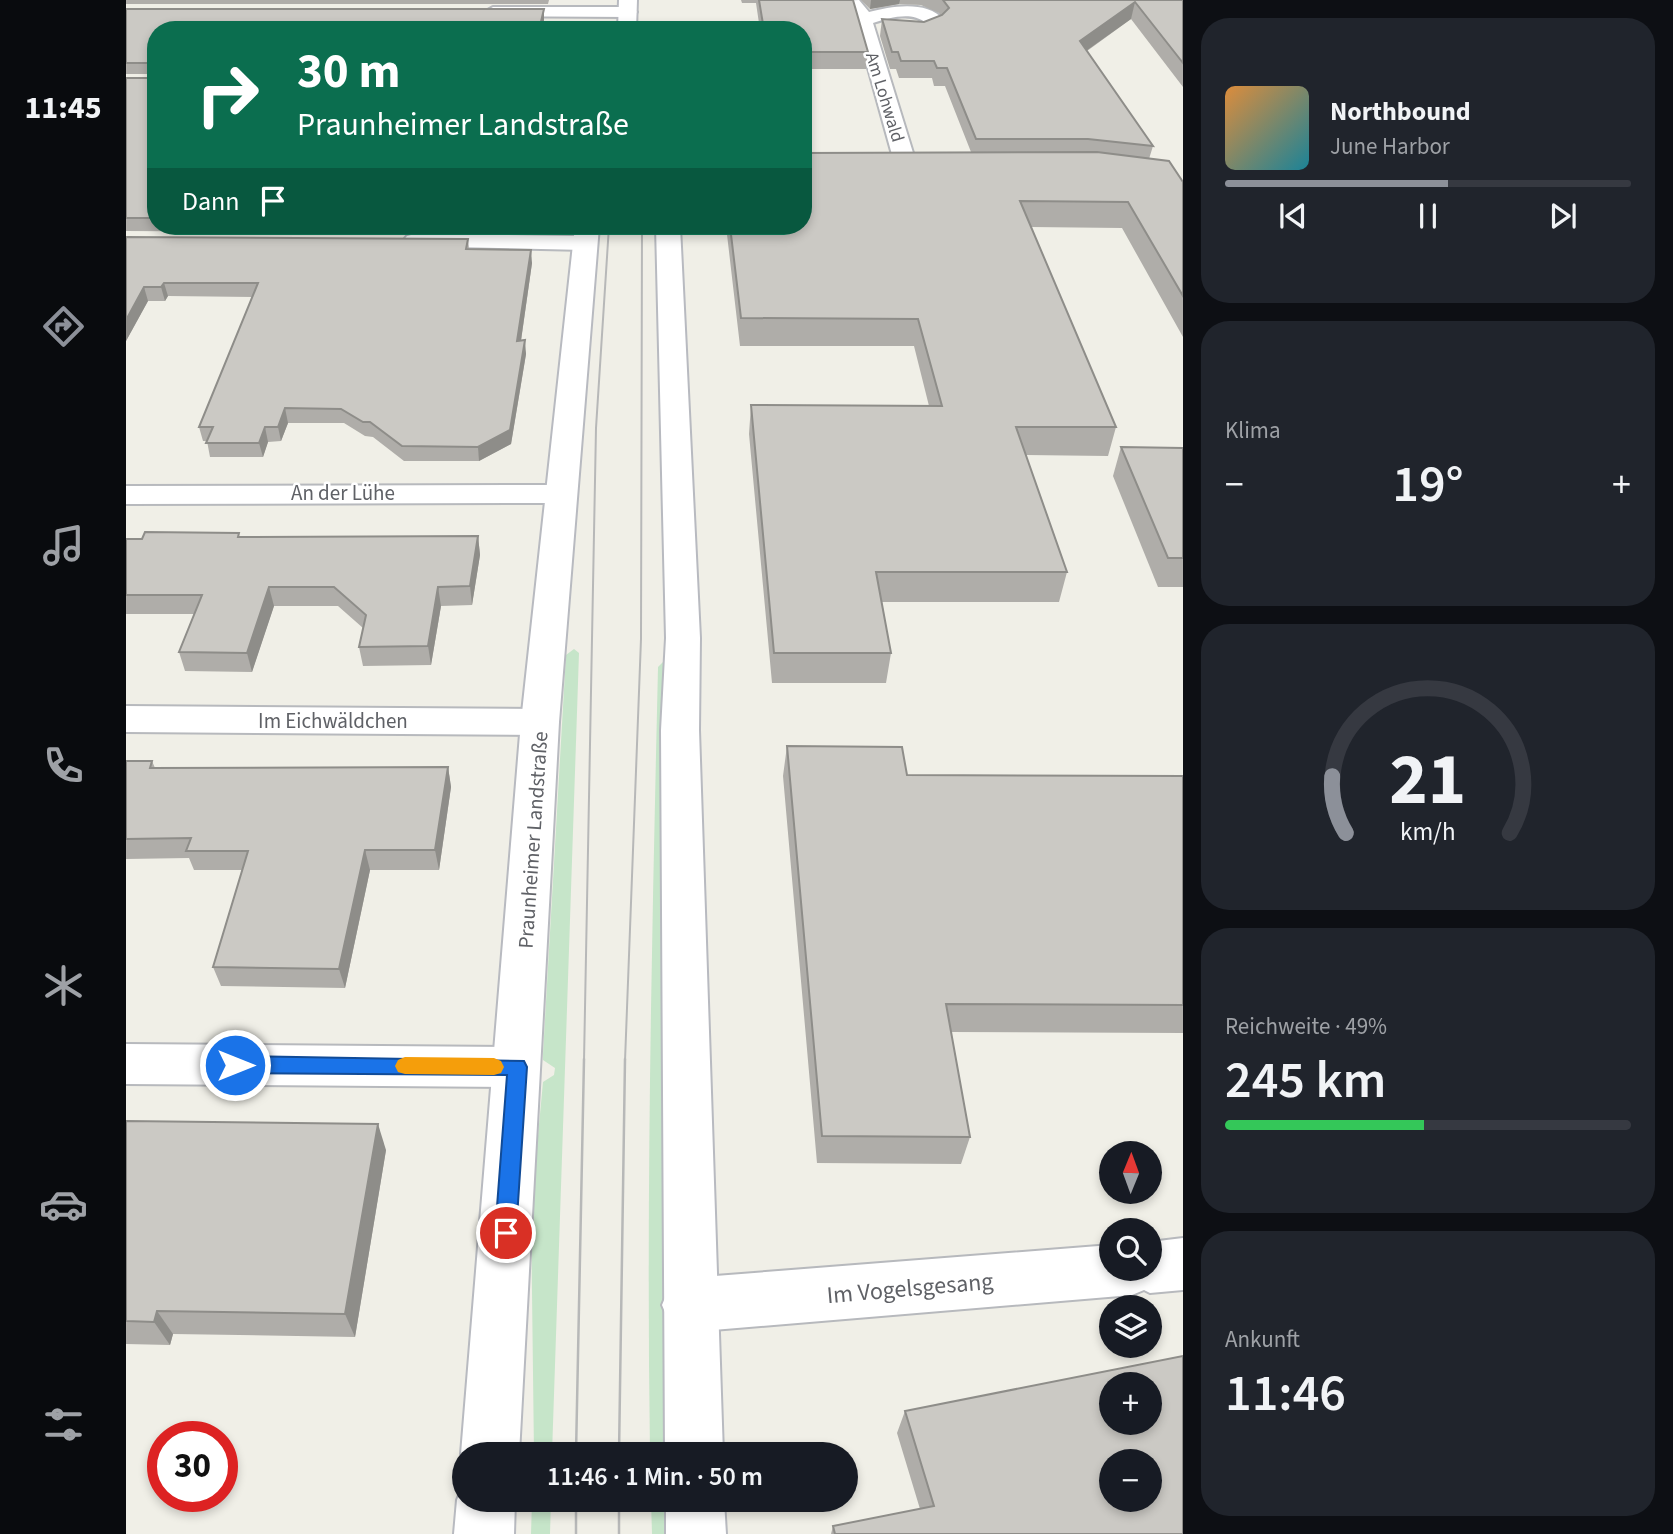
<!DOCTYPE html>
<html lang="de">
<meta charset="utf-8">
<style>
:root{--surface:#171b24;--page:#20242c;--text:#f1f3f6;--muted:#9ea1a6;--line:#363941;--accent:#8c9099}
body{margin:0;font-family:"Source Sans 3",sans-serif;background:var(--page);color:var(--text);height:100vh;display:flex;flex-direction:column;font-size:26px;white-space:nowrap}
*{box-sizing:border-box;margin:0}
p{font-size:23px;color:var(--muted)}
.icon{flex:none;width:38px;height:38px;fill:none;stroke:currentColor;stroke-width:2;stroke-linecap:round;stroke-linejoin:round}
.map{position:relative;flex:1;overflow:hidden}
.drawer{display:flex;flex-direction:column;gap:18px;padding:18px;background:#0d0f14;width:490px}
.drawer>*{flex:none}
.top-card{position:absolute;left:21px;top:21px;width:665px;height:214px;border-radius:28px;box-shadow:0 4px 10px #0003;background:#0b6e4f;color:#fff;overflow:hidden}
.needle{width:46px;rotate:1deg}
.controls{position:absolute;left:973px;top:1141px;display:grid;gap:14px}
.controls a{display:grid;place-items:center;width:63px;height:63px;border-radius:50%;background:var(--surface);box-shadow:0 4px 10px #0003;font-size:35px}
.speed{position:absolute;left:21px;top:1421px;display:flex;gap:14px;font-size:35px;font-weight:700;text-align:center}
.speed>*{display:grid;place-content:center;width:91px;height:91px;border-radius:50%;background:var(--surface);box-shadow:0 4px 10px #0003;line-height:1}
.speed .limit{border:10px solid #d22;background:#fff;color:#111}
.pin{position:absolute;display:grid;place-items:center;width:60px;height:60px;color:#fff;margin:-30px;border:4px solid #fff;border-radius:50%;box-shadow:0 2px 7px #0007}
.me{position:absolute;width:77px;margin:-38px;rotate:90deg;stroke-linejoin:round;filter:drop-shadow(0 0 5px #0008)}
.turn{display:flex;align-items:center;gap:24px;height:147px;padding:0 35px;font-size:32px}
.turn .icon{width:91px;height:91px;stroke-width:2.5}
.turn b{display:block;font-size:49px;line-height:60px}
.then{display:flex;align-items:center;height:66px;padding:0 35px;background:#0003;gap:14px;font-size:26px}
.big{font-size:52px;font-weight:600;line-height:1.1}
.drawer .card{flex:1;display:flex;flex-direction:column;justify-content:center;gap:10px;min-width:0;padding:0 24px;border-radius:28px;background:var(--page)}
.drawer .dial{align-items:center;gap:0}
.dial svg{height:182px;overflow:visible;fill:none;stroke:var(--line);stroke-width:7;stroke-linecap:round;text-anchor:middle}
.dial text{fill:var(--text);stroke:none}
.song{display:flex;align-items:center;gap:21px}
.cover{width:84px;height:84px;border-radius:10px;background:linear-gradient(135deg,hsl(30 70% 55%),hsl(190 70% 35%))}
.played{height:7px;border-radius:4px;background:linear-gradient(90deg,var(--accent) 55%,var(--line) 55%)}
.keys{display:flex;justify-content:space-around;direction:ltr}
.heat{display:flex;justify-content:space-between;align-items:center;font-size:38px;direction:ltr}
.charge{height:10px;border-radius:5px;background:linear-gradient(90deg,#34c759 49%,var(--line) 0)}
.trip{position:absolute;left:326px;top:1442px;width:406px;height:70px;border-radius:35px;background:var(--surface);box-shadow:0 4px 10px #0003;font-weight:600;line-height:70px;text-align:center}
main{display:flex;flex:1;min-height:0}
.tab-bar{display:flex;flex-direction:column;width:126px;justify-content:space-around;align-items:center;background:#090b0e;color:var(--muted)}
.tab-bar .icon{width:49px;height:49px}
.tab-bar .active{color:var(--accent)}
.tab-bar b{font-size:32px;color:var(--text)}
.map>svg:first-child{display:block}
.green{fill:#c6e5c9}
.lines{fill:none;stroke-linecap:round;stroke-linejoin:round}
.street-casing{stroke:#b7b9bd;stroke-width:4}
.secondary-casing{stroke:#b8bac0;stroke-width:4}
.street{fill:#fff;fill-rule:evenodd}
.secondary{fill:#fff;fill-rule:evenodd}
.tram-far1{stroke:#b7b8b8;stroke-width:2}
.tram{stroke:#b7b8b8;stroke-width:2.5}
.wall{fill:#afada9}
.shaded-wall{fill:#8e8d89}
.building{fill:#cbc9c4;stroke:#8e8d89;stroke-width:2;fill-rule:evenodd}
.route{fill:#1a73e8;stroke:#114b97;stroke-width:2}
.slow{fill:#f59e0b}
.labels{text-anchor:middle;stroke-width:5;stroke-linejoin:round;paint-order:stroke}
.far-street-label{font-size:18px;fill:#5f6166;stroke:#fff}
.street-label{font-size:21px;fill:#5f6166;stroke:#fff}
.near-street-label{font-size:24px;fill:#5f6166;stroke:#fff}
</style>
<main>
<nav class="tab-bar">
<b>11:45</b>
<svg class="icon active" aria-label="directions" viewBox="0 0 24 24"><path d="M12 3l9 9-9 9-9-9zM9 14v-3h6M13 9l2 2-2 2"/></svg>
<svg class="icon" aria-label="music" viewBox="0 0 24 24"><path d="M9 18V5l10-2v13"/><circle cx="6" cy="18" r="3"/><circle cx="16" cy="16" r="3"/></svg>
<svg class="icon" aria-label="phone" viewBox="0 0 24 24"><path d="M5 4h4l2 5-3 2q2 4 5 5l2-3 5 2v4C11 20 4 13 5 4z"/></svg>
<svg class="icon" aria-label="climate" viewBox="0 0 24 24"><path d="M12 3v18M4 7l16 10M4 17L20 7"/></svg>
<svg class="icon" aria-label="car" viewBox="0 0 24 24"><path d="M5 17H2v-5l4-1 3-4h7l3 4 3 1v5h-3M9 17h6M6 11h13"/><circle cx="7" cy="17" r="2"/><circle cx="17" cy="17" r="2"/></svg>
<svg class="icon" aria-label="filters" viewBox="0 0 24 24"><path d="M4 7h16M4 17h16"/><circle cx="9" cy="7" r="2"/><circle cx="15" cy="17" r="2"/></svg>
</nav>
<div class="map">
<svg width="1057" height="1534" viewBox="0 0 1057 1534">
<rect width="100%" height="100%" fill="#f0efe7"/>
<g class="green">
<polygon points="448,649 453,653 426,1454 408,1454 405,1211 417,1082 428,1075 429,1068 417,1060 417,1054 440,655"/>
<path d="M539 660V1454H524C520 1192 526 929 532 667Z"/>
<polygon points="406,1500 425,1500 424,1534 405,1534"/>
<polygon points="525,1500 540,1500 540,1534 526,1534"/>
</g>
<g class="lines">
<defs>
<g id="street">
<path d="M733 0 743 12C766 6 801 0 818 20L814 30C799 34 769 42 757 29L766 24 800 23C785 11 764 18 747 23L792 169 789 174 781 176 770 169 727 14 715 1Z"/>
<polygon points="367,7 502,7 511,12 502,17 361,16 358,12"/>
<polygon points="289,234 459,236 467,238 471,243 467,248 459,250 281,246 277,241 281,236"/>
<polygon points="434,485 445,487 449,494 445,501 434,503 0,504 0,486"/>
<polygon points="0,706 414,709 427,713 433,722 427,731 414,735 0,732"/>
<polygon points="0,1044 391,1047 408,1053 414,1067 408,1081 391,1087 0,1084"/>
<polygon points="1057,1238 1057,1290 1024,1293 1018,1290 1006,1295 563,1332 544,1324 536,1305 544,1286 563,1278 985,1245 985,1269 1024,1269 1024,1242"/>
</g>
<g id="secondary">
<polygon points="493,0 511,0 510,30 492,30"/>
<polygon points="449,226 473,226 433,722 393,1454 338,1454 338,1460 335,1454 395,722"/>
<polygon points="530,226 554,226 574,638 573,730 597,1454 539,1454 535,730 540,638"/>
<polygon points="338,1483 338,1500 389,1500 388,1534 328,1534 331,1500"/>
<polygon points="540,1500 598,1500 600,1534 540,1534"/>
</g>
</defs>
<use href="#street" class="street-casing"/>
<use href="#secondary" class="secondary-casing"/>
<use href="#street" class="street"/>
<use href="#secondary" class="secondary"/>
<g class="tram-far1">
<polyline points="458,1061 470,428 483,226"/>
<polyline points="499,1061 515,639 516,226"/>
</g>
<g class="tram">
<polyline points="450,1454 458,1059"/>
<polyline points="493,1454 499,1059"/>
<polyline points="450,1500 450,1534"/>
<polyline points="493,1500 493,1534"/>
</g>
</g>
<g class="wall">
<polygon points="0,0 423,0 422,4 0,4"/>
<polygon points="615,0 727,0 742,52 740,69 677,69 677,30 634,30 630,3 616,3"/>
<polygon points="735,0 1057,0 1057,87 1005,19 961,51 1027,146 1023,159 1057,182 1057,337 996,228 905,227 990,427 982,456 900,455 941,572 933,602 756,602 765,653 760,683 646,683 623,434 625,405 803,406 788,346 614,346 600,226 677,226 845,152 819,86 808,86 806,78 773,78 770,69 764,69 754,36 756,19 798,22 815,16 813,13 795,5 773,4 744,9"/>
<polygon points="0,9 418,20 416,30 30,30 30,226 349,226 348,233 0,231 0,78 29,78 29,74 0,74"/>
<polygon points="0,237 342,239 343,249 406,263 395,341 400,354 385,444 353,461 278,461 247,437 239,436 218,423 162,423 155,441 142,442 137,457 84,457 81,441 77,441 73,427 127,297 42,296 39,301 22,301 0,341"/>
<polygon points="995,447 1057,448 1057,587 1032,587 987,476"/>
<polygon points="352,536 354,555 346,605 315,606 305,665 237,666 233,647 237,628 212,606 148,606 126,672 59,671 53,652 68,614 0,614 0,539 114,537"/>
<polygon points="661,746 781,775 1057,776 1057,1033 825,1032 844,1137 835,1164 691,1163 657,776"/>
<polygon points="0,761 26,761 29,768 322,767 325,787 313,870 244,870 219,988 95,986 87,967 116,870 68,870 63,858 0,859"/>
<polygon points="0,1121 260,1150 229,1337 47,1334 44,1345 0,1344"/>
<polygon points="779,1411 1057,1534 705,1534 707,1526 794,1509 771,1433"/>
</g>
<g class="shaded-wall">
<polygon points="745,0 774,0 773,4 744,9"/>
<polygon points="1009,2 1005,19 950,58 954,41"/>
<polygon points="418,9 418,20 416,30 413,30"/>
<polygon points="405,250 406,263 393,354 391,341"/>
<polygon points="38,283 42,296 39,301 35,287"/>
<polygon points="18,287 22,301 0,341 0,320"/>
<polygon points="399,340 400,354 385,444 353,461 352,447"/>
<polygon points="159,408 162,423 155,441 152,427"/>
<polygon points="139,427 142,442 137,457 133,443"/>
<polygon points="352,536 354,555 346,605 344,586"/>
<polygon points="143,587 148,606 126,672 121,653"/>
<polygon points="312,587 315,606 305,665 302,646"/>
<polygon points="322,767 325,787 313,870 309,850"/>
<polygon points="239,850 244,870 219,988 213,969"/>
<polygon points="252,1124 260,1150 229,1337 219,1314"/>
<polygon points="31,1311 47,1334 44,1345 28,1322"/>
</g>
<g class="building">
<polygon points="633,0 727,0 742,52 677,52 677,30 638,30"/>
<polygon points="817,0 1057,0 1057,63 1009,2 954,41 1027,146 962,139 850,139 821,68 811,68 808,61 775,61 772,52 766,52 756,19 798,22 816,15 823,8"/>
<polygon points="0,9 418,9 413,30 30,30 30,218 0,218 0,78 29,78 29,63 0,63"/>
<polygon points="971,152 1043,161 1057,182 1057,296 1002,202 894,201 990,427 890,427 941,572 750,572 765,653 648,653 625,405 816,406 792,319 615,318 604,226 677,226 677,153"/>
<polygon points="0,237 342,239 340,249 405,250 391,341 399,340 384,430 352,447 276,446 244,422 237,422 215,409 159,408 152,427 139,427 133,443 80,443 87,427 73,427 132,283 38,283 35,287 18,287 0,320"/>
<polygon points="995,447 1057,448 1057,558 1042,558"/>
<polygon points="19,532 113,533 112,537 352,536 344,586 312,587 302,646 233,647 240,615 208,587 143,587 121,653 53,652 76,595 0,595 0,539 16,539"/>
<polygon points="661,746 776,747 781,775 1057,776 1057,1005 820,1004 844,1137 696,1136"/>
<polygon points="0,761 26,761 24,768 322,767 309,850 239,850 213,969 87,967 122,851 60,851 65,838 0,839"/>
<polygon points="0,1121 252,1124 219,1314 31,1311 28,1322 0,1321"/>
<path d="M1057 1356V1534H709L707 1526 808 1506 779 1411ZM985 1384H1024V1423H985ZM985 1461H1024V1500H985Z"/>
</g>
<polygon class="route" points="109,1056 398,1061 401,1067 390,1233 387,1240 380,1243 372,1240 369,1233 381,1075 109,1073 102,1070 99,1065 102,1059"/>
<polygon class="slow" points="279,1057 368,1058 375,1061 378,1067 375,1073 368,1075 279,1074 272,1072 269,1066 272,1060"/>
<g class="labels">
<g class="far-street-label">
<text transform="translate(759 97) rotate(73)" y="6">Am Lohwald</text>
</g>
<g class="street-label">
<text x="217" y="500">An der Lühe</text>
<text x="207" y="728">Im Eichwäldchen</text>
<text transform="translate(407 840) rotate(-86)" y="7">Praunheimer Landstraße</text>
</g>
<g class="near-street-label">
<text transform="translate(784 1288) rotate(-5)" y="8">Im Vogelsgesang</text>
</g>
</g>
</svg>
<div class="controls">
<a><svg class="needle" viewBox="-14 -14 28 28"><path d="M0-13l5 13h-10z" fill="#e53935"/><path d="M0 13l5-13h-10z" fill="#9ea1a6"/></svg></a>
<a><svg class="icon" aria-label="search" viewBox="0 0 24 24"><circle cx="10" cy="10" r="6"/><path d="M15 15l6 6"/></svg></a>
<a><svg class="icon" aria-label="layers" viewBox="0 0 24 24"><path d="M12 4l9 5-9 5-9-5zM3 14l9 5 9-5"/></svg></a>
<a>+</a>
<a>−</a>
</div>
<div class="speed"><div class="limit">30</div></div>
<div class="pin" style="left:380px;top:1233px;background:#d93025"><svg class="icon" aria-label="arrive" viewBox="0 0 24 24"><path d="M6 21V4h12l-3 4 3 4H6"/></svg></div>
<svg class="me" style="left:109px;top:1065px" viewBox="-20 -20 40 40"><circle r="17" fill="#1a73e8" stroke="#fff" stroke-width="3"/><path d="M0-11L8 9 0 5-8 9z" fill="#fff"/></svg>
<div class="trip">11:46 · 1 Min. · 50 m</div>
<div class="top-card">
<div class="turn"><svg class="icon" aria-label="right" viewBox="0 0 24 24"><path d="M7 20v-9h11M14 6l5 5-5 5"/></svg><div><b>30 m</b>Praunheimer Landstraße</div></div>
<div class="then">Dann<svg class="icon" aria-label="arrive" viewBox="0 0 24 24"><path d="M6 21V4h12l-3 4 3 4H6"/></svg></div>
</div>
</div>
<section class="drawer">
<div class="card">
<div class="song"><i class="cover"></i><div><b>Northbound</b><p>June Harbor</p></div></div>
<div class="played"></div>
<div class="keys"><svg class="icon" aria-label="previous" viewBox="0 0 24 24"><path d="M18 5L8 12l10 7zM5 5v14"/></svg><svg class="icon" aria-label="pause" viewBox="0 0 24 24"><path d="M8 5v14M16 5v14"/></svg><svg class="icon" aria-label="next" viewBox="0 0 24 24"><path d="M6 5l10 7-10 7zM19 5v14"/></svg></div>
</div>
<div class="card"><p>Klima</p>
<div class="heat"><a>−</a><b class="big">19°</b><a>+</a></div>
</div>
<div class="card dial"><svg viewBox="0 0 100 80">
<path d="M14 69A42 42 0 1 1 86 69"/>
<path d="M14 69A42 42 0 0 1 8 44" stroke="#8c9099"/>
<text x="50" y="56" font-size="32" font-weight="700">21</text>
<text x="50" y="72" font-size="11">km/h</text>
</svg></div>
<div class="card"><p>Reichweite · 49%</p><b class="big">245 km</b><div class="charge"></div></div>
<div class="card"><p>Ankunft</p><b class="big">11:46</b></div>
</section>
</main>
